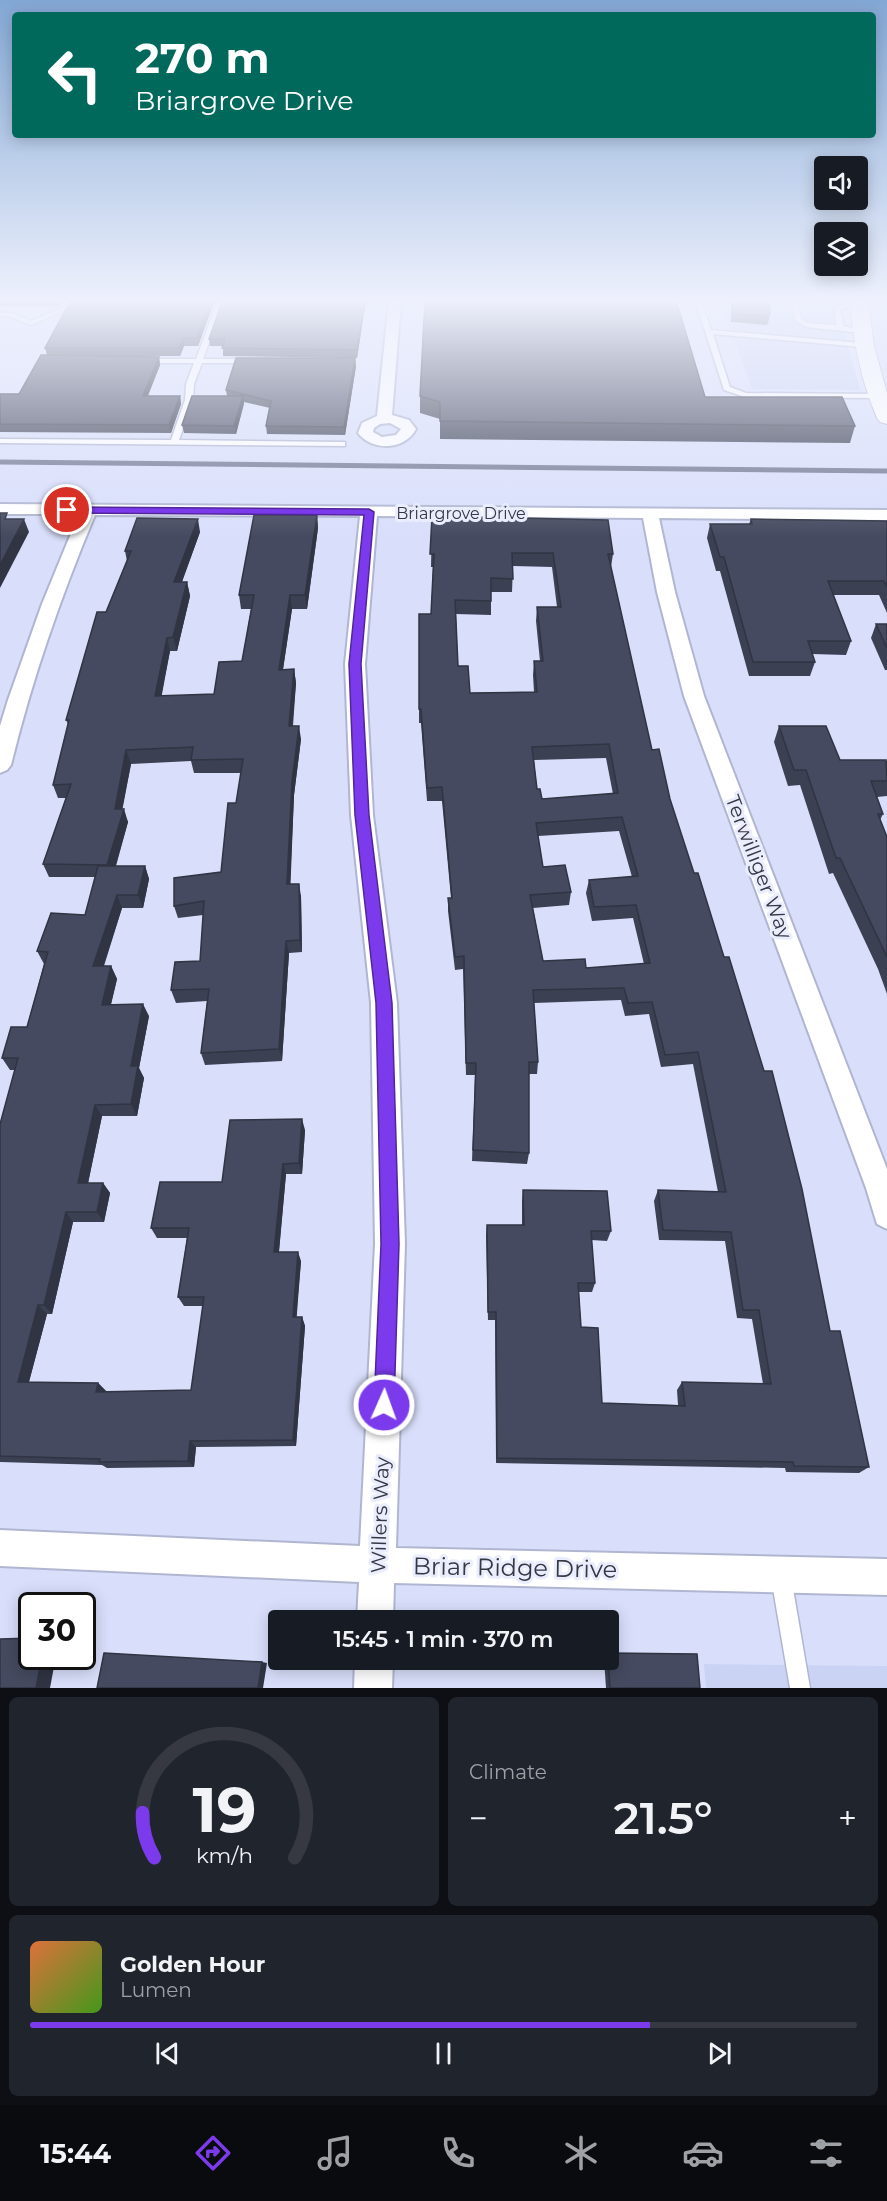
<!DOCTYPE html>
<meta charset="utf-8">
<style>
:root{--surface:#171b24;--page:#20242c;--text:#f1f3f6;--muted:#9ea1a6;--line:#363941;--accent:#7c3aed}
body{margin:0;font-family:Montserrat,sans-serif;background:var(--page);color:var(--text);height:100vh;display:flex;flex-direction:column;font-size:22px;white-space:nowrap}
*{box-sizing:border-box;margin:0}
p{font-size:20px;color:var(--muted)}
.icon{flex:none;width:33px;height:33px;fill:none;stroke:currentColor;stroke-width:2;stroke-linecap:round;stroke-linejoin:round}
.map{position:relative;height:1688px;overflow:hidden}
.panel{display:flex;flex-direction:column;gap:9px;padding:9px;background:#0d0f14;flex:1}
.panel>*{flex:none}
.top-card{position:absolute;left:12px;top:12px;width:864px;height:126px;border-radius:6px;box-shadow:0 3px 15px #0003;background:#00695c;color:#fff;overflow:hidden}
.fabs{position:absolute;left:814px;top:156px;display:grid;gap:12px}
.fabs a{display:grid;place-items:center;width:54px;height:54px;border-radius:6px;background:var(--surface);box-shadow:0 3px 15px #0003;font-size:30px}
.speed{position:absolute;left:18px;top:1592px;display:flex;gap:12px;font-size:30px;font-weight:700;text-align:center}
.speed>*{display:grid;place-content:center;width:78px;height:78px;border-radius:50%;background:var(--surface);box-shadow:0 3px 15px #0003;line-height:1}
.speed .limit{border:3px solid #111;border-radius:9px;background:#fff;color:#111}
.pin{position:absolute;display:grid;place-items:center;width:51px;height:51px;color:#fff;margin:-26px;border:3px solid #fff;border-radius:50%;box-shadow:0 2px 6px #0007}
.me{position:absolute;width:66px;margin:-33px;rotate:2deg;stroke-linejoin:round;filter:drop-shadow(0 0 4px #0008)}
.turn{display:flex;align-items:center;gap:21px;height:126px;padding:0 24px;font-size:27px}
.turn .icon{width:78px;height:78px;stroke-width:2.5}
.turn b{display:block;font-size:42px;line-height:51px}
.big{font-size:45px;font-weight:600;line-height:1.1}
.panel .tile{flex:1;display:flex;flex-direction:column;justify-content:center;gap:9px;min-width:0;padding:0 21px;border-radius:9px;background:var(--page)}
.panel .dial{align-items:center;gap:0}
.dial svg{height:156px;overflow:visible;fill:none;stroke:var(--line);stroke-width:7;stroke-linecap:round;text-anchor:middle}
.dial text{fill:var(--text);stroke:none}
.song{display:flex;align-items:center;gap:18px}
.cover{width:72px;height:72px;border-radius:9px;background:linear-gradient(135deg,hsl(20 70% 55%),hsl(100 70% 35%))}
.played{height:6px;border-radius:3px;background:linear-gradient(90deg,var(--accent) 75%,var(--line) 75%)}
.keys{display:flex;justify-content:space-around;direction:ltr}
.heat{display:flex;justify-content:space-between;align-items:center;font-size:33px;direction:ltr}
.panel .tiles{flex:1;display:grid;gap:9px;grid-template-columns:1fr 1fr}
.tile:last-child{grid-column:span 2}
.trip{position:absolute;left:268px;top:1610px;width:351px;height:60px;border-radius:6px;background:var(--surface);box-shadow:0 3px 15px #0003;font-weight:600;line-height:60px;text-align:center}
.dock{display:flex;height:96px;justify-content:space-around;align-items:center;background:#090b0e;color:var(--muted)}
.dock .icon{width:42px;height:42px}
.dock .selected{color:var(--accent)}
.dock b{font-size:27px;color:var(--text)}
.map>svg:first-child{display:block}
.built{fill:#cbd3f4}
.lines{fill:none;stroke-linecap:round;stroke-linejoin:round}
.stream{stroke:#737893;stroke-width:5}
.service-casing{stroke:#b0b6d0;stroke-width:3}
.minor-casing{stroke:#b0b6d0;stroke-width:4}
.secondary-casing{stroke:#b0b6d0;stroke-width:2}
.service{fill:#fff;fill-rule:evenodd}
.minor{fill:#fff;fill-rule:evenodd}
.secondary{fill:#fff;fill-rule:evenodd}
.wall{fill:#3b4053;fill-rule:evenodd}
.shaded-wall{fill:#303443}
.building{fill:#454a60;stroke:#303443;stroke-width:1.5;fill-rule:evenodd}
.route{fill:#7c3aed;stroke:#51269a;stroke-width:1.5}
.labels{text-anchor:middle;stroke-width:6;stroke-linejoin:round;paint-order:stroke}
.far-street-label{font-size:16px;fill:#353742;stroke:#e9edfe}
.street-label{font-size:20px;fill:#353742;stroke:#e9edfe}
.near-street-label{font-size:24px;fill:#353742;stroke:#e9edfe}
</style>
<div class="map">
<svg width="887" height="1688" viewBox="0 0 887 1688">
<rect width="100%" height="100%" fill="#d9dffb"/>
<g class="built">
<polygon points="720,300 836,300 860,390 752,389"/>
<polygon points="704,1664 887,1666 887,1688 706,1688"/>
</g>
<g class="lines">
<polyline class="stream" points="0,462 887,471"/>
<defs>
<g id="service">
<polygon points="65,300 72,300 66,310 31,325 8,316 0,316 0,312 11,313 31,321 61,308"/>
<polygon points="218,300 225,300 203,359 251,359 255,361 251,363 202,363 194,384 193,400 179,440 342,442 345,442 345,446 0,443 0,439 171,440 185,400 186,384 194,363 145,363 141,361 145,359 196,359"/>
<polygon points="695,300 701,300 711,330 862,343 866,345 862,347 713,334 730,387 746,393 878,394 882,396 878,398 745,397 724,390"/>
<polygon points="792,300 798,300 801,319 808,323 837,325 834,311 839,306 861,303 861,305 843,309 840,311 844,326 864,331 861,333 806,327 795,320"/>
<polygon points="781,1567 788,1570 791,1577 810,1688 790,1688 771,1577 774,1570"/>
</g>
<g id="minor">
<path d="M389 300H401L392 415 409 420 416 429C405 450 373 452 358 433L362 423 377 416ZM390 423 401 429 396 435 382 437 373 432 374 428 380 424Z"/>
<path d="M0 504 887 510V520L659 518 675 592 704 696 887 1169V1229L877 1224 866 1188 684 696 657 592 643 518 377 516 365 664 373 815 397 1003 405 1244 396 1548 887 1559V1595L394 1583 393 1620H357L359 1582 0 1566V1530L360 1546 375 1244 371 1003 351 815 345 664 360 516 95 515C61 596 32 679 11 765L7 770 0 773V726L8 700 42 604 79 514H0Z"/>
<polygon points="355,1659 393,1659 392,1688 354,1688"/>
</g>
<path id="secondary" d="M850 300H868L874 346 887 393V424L880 422 877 418C861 380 853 342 850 300Z"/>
</defs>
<use href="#service" class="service-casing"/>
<use href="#minor" class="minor-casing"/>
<use href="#secondary" class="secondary-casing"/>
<use href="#service" class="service"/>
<use href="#minor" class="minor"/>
<use href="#secondary" class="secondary"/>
</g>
<g class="wall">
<polygon points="0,300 62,300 59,306 0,306"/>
<polygon points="70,300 215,300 198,346 184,346 180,356 82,356 159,357 160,365 148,396 180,396 181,404 171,433 0,432 0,394 19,394 47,355 45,348 70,303"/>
<polygon points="366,300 357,358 223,356 223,346 210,346 209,339"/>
<polygon points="731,300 769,300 768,323 766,325 731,322"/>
<polygon points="355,358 356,366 345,435 267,434 266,426 270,408 244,402 236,434 184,433 182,425 227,396 226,390"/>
<polygon points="420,396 705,397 855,426 850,443 440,439 440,419 420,413"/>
<polygon points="317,515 318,528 307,609 292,609 283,669 294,669 296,683 293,726 301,739 294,795 290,884 301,896 302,952 289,953 282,1061 205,1065 201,1053 207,1001 176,1003 171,990 200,961 203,915 178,918 174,906 221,872 236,803 241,773 194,773 191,761 131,764 122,809 128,822 116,866 145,866 149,879 143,908 122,908 104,966 111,966 117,979 111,1004 149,1016 139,1068 144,1078 137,1116 102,1116 88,1183 103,1183 110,1193 104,1222 73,1222 52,1314 47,1314 29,1382 98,1383 106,1391 106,1392 191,1390 203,1306 184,1306 178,1297 187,1238 157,1238 151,1228 305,1130 302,1174 286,1174 279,1252 301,1261 296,1317 302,1317 305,1326 296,1446 196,1447 194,1467 107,1468 102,1465 0,1462 0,1124 15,1070 10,1070 2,1058 27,1027 44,964 37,951 85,915 95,877 49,877 43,864 66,798 58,798 53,785 68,724 66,720 106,612 127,561 125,551 200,532 182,582 187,582 190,596 177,651 170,651 161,696 214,694 242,661 251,609 241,609 239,595"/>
<path d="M432 516 613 554 611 567 652 750 670 799 830 1331 869 1467 859 1473 786 1472 785 1468 496 1463 495 1320H488L486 1235 487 1225H522V1201L523 1190 611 1231 607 1241 591 1240 595 1283 592 1292H579L581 1327 602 1403 678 1405 677 1390 682 1382 763 1384 752 1319 737 1318 725 1241 659 1240 654 1201 658 1190 718 1192 693 1064 661 1067 649 1014 625 1016 621 1000 534 1003 538 1062 537 1074H529V1153L527 1164 472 1161 475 1075H466L463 969 455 970 448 911V898H451L442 801H427L421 723H419V709L431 614 433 567H431ZM513 566 552 567 557 607H537L536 621 540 661H534L533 675 534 692 470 693 458 666 456 614 491 615V592H512ZM606 758 613 794 542 799 537 789 534 760ZM619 831 632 877 589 880 586 893 592 921 633 918 644 964 586 968 543 961 533 908 569 905 571 892 543 867 538 836Z"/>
<polygon points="751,519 887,521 887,613 879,595 833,595 851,641 846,655 812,654 815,662 810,676 749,676 720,571 716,571 707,538 710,524 749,524"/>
<polygon points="876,624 887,624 887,670 885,670 871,638"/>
<polygon points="779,726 840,760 887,761 887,796 877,797 883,814 880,820 887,837 887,994 878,969 833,873 829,874 800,785 788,786 774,742"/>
<polygon points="604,1659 609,1659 700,1688 606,1688"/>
</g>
<g class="shaded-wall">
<polygon points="58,300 62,300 59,306"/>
<polygon points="211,300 215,300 198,346 197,338"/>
<polygon points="365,300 366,300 357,358 357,350"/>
<polygon points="770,314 768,323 766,325 768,316"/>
<polygon points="183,338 184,346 180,356 179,348"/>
<polygon points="159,357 160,365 144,404 143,396"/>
<polygon points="355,358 356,366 345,435 344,427"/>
<polygon points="180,396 181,404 171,433 169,425"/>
<polygon points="243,396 244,404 236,434 234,426"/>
<polygon points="317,515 318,528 307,609 305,595"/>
<polygon points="24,519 29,532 0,588 0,565"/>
<polygon points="198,519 200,532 177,595 174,582"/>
<polygon points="187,582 190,596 177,651 173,637"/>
<polygon points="290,595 292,609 281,683 279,670"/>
<polygon points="167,638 170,651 159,710 155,696"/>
<polygon points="294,669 296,683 291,739 289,726"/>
<polygon points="299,726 301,739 294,795 290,897 287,884 292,782"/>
<polygon points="126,750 131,764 120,822 115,809"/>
<polygon points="124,809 128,822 112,878 107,865"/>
<polygon points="145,866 149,879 143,908 138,895"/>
<polygon points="299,884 301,896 302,952 300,940"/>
<polygon points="117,895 122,908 99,979 93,966"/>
<polygon points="286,941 289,953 282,1061 279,1049"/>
<polygon points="111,966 117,979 108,1017 102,1005"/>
<polygon points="143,1004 149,1016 139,1068 144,1078 137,1116 131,1104 131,1066"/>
<polygon points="95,1105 102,1116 86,1193 78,1183"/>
<polygon points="302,1119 305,1130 302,1174 299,1163"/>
<polygon points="283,1164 286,1174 278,1261 274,1252"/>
<polygon points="103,1183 110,1193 104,1222 97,1212"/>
<polygon points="66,1212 73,1222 52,1314 44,1305"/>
<polygon points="298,1252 301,1261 296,1326 293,1317"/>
<polygon points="38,1305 47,1314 27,1389 18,1382"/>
<polygon points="302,1317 305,1326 296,1446 293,1440"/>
<polygon points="98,1383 106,1391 104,1399 96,1392"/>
<polygon points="190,1441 196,1447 194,1467 188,1461"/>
<polygon points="42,1656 56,1656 50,1688 36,1688"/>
<polygon points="262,1662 267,1663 263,1688 258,1688"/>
</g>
<g class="building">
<polygon points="71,300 211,300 197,338 183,338 179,348 45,348"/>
<polygon points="223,300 365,300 357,350 222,348 225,339 209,339"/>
<polygon points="425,300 676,300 705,397 842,397 855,426 440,421 440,402 420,396"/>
<polygon points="733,300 769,300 770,314 768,316 733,314"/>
<polygon points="41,355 159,357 143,396 180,396 169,425 0,424 0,394 19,394"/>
<polygon points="236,358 355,358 344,427 266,426 271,401 226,390"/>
<polygon points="192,396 243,396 234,426 182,425"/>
<polygon points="0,513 7,513 5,519 24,519 0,565"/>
<polygon points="254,515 317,515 305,595 290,595 279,670 294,669 289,726 299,726 292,782 287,884 299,884 300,940 286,941 279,1049 201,1053 209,989 171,990 175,962 200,961 204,901 174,906 174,878 221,872 228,803 236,803 243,759 191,760 193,747 126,750 115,809 124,809 107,865 43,864 71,784 53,785 69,720 66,720 97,612 106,612 131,551 125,551 137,518 198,519 174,582 187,582 173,637 167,638 155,696 214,694 219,662 242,661 254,595 239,595"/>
<path d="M432 516 608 520 613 554H608L652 750 659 749 670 799 694 873H698L724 957H729L764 1071H772L802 1189 830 1331H840L869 1467 794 1466 793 1462 497 1458 496 1312H488L487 1225H524L523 1190 607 1191 611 1231H591L595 1283H578L581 1327 598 1328 602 1403 685 1406 682 1382 771 1384 759 1310H743L731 1232 663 1230 658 1190 726 1192 698 1052 665 1055 652 1002 628 1003 624 988 533 990 538 1062H529V1153L473 1150 476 1063H466L464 956 455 957 448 898H452L442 787 427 788 421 709H419V614H431L434 554H430ZM512 553H553L561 607H537L543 661H534L537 692 470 693 468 666H458L455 600 491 601V578L513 579ZM609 744 618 793 542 799 540 789H537L532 747ZM622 817 638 876 589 880 594 907 636 905 650 963 586 968 585 959 543 961 530 895 571 892 565 865 543 867 536 823Z"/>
<polygon points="751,519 887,521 887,587 884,581 828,581 851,641 808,641 815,662 753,662 724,557 720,557 710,524 752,524"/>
<polygon points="876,624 887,624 887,648"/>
<polygon points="779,726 826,726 840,760 886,760 887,781 871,781 883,814 878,814 887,837 887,957 840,858 836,858 806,770 794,770"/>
<polygon points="98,866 145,866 138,895 117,895 93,966 111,966 102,1005 143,1004 131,1066 138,1066 131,1104 95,1105 78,1183 103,1183 97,1212 66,1212 44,1305 38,1305 18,1382 98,1383 96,1392 191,1390 204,1297 178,1297 189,1228 151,1228 160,1182 222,1182 230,1120 302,1119 299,1163 283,1164 274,1252 298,1252 293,1317 302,1317 293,1440 190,1441 188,1461 99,1462 100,1459 0,1456 0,1124 18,1058 2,1058 11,1027 27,1027 48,952 37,951 51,913 85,915"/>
<polygon points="32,1638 32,1656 42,1656 36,1688 0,1688 0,1639"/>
<polygon points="104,1653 262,1662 258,1688 97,1688"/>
<polygon points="609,1653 697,1654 700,1688 610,1688 608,1659 609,1659"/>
</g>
<linearGradient id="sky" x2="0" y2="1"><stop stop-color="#83a7d4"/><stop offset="0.56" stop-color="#eef1fd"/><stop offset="1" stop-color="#eef1fd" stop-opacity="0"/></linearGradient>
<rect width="887" height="537" fill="url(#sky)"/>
<polygon class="route" points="63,507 369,509 374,512 361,664 369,815 392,1003 399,1244 394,1405 391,1412 384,1415 377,1412 374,1405 381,1244 376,1003 355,815 349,664 364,515 67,513 62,510"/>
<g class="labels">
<g class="far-street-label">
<text x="461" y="519">Briargrove Drive</text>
</g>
<g class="street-label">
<text transform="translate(759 867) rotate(69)" y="7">Terwilliger Way</text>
<text transform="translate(380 1515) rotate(-88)" y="7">Willers Way</text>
</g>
<g class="near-street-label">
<text transform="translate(515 1568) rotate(1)" y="8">Briar Ridge Drive</text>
</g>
</g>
</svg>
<div class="fabs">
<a><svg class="icon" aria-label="sound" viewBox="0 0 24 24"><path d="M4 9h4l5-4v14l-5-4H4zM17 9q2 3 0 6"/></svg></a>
<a><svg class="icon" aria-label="layers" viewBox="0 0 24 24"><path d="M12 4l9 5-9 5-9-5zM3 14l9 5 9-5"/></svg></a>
</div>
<div class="speed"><div class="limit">30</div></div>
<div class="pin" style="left:67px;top:510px;background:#d93025"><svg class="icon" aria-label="arrive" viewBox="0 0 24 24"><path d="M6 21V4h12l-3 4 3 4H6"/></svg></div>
<svg class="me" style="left:384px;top:1405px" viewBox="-20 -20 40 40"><circle r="17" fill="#7c3aed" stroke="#fff" stroke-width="3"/><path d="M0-11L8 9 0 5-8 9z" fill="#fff"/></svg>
<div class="trip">15:45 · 1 min · 370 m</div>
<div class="top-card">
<div class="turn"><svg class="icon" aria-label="left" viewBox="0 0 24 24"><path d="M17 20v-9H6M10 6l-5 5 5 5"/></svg><div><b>270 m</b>Briargrove Drive</div></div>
</div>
</div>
<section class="panel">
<div class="tiles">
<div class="tile dial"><svg viewBox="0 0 100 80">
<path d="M14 69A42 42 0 1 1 86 69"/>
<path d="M14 69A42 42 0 0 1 8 46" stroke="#7c3aed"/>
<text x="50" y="56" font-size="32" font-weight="700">19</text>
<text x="50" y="72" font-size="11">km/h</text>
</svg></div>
<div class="tile"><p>Climate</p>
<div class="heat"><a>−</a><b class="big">21.5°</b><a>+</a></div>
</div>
<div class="tile">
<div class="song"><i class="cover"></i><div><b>Golden Hour</b><p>Lumen</p></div></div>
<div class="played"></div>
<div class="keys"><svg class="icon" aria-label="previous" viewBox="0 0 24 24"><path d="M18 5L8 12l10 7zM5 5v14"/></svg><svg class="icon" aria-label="pause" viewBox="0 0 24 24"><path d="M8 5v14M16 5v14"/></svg><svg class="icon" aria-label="next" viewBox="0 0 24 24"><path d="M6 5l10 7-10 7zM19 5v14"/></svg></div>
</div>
</div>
</section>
<nav class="dock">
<b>15:44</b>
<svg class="icon selected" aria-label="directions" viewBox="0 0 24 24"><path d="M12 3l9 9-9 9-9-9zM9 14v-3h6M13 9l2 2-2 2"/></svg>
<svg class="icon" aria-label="music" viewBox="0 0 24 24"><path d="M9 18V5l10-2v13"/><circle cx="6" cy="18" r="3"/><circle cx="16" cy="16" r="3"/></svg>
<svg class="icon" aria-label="phone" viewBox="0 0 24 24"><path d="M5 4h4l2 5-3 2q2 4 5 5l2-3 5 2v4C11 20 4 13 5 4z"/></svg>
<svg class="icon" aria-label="climate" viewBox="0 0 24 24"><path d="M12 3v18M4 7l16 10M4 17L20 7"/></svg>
<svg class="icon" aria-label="car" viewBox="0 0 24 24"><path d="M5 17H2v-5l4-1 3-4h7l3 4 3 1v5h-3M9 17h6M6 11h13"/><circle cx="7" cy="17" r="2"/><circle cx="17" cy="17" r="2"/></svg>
<svg class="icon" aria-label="filters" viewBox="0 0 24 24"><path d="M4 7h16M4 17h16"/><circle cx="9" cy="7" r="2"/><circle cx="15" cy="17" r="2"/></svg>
</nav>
